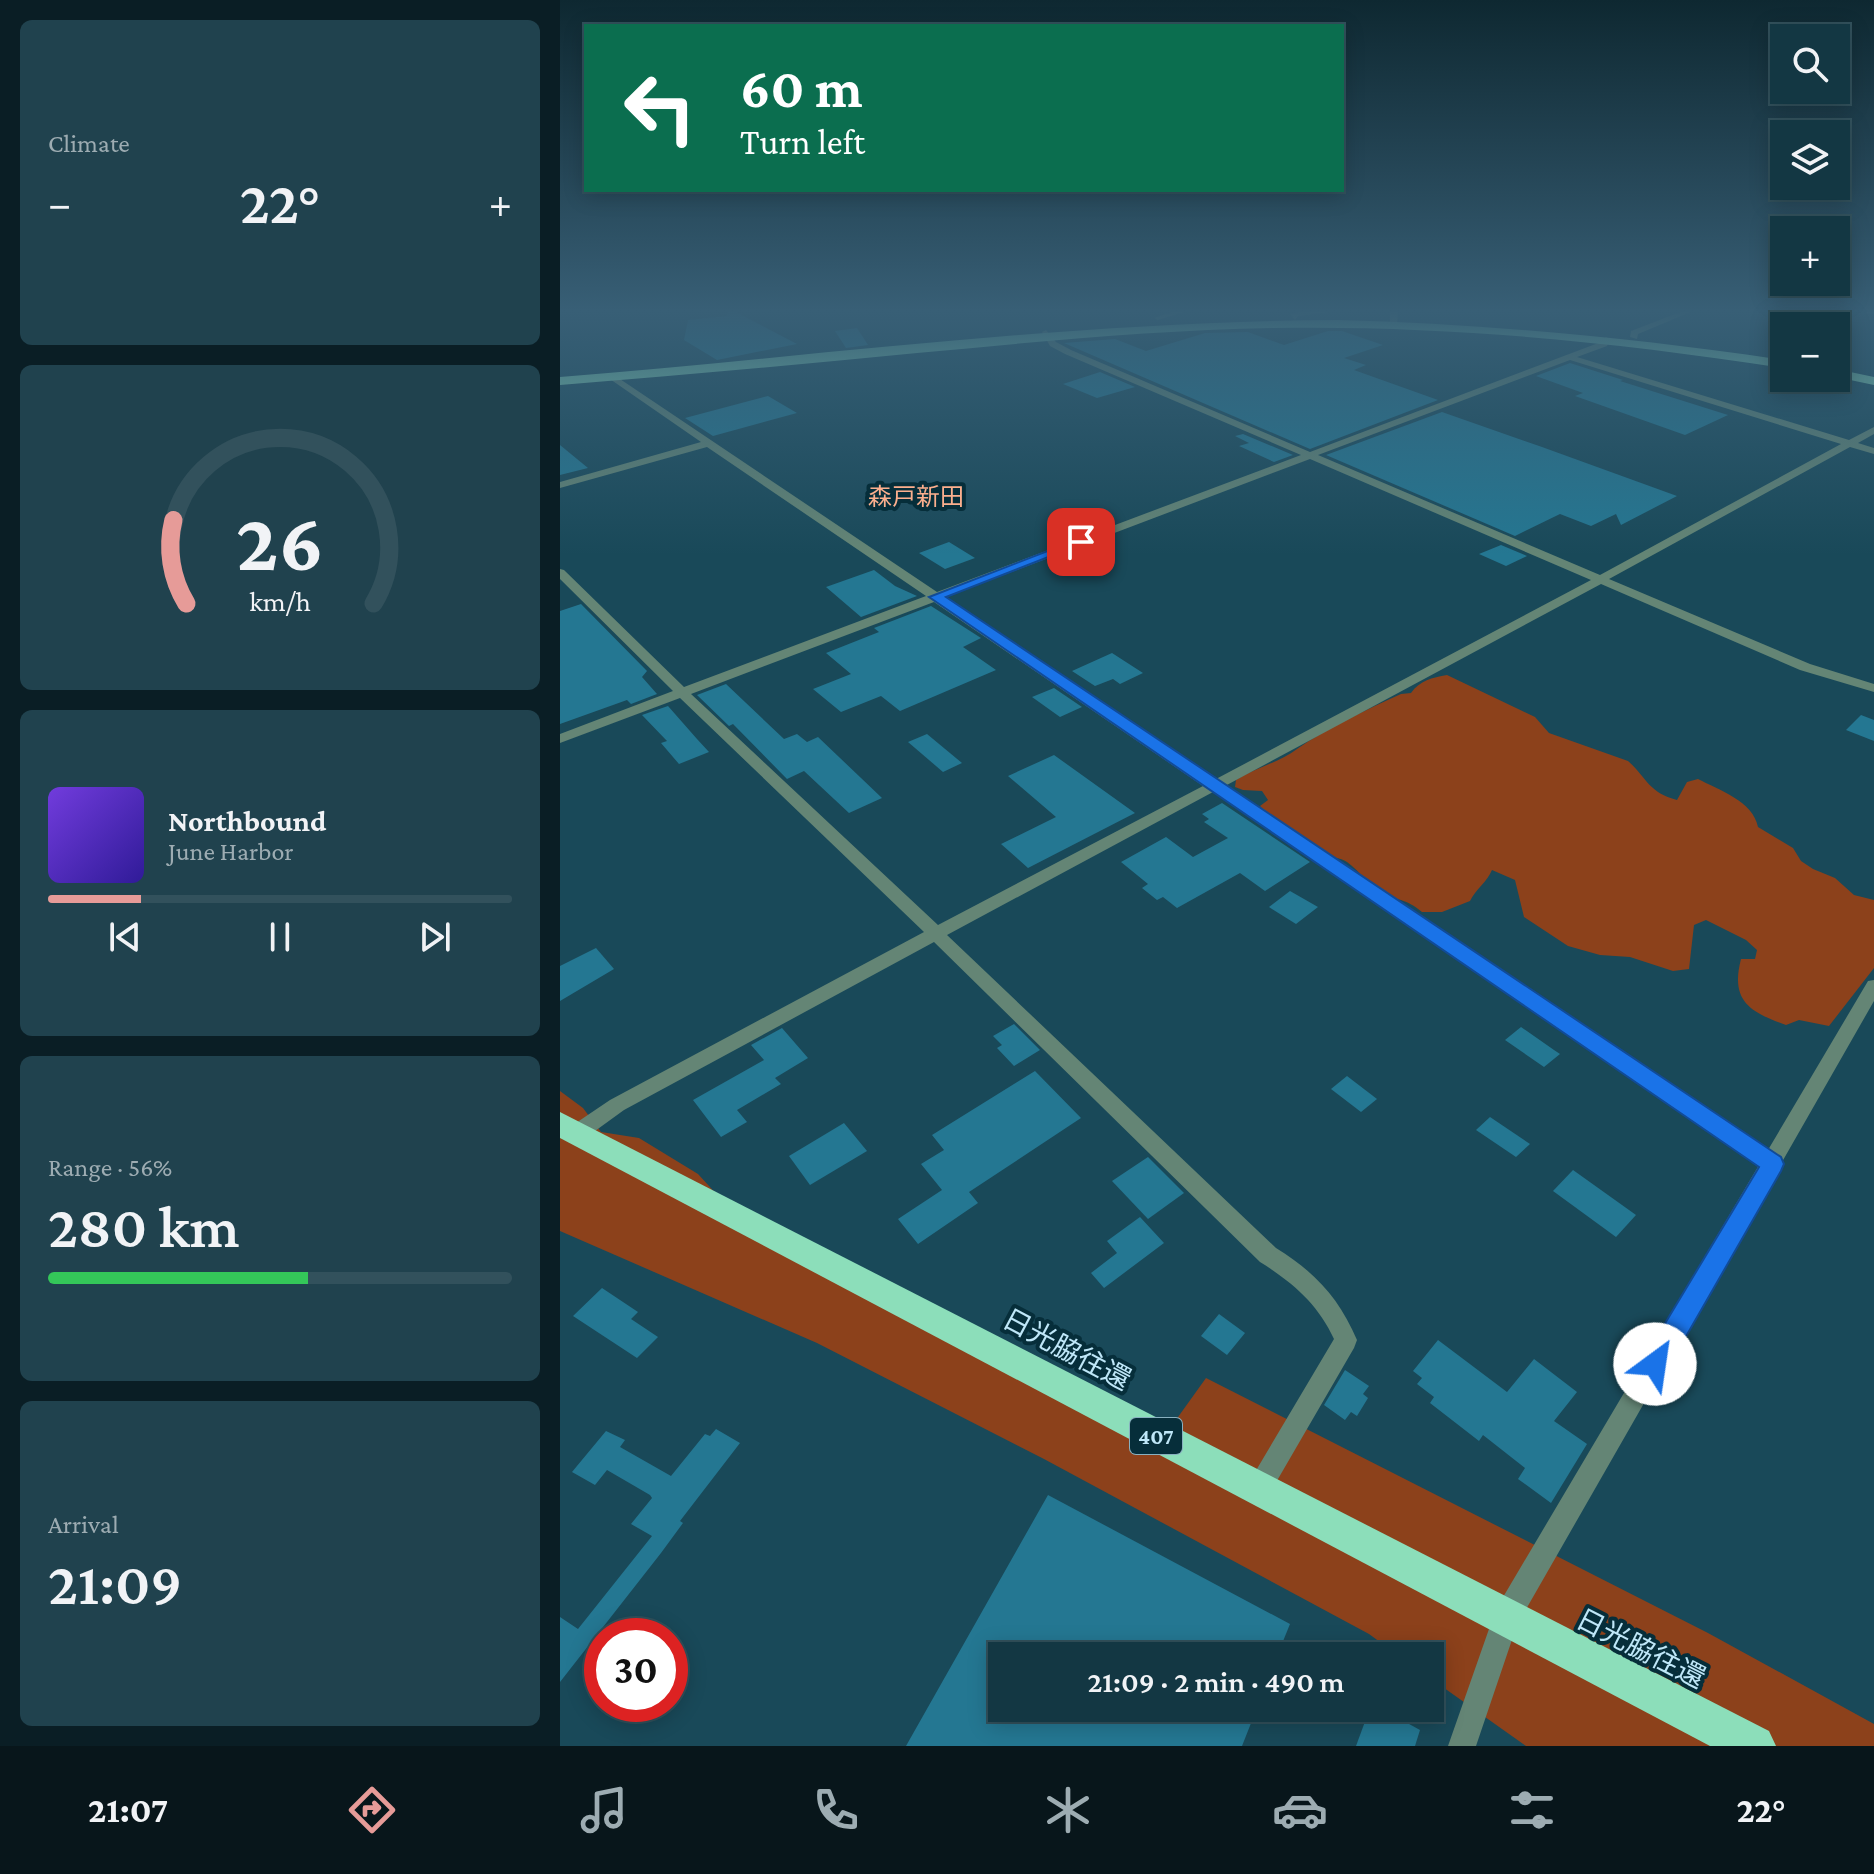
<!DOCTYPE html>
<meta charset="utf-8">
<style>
:root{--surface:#133743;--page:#20424e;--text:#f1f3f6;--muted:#9dacb2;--line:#32515c;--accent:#e69b98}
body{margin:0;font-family:"Crimson Pro","Noto Sans JP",serif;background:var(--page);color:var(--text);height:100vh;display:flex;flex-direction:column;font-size:30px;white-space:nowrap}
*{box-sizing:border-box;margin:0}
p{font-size:26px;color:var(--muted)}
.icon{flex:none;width:44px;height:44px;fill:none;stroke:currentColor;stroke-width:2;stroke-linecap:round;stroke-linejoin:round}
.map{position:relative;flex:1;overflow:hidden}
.details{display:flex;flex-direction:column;gap:20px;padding:20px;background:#0a1e25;width:560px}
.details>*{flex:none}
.top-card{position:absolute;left:24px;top:24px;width:760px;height:168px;border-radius:0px;box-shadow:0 4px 20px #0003,0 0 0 2px var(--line);background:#0b6e4f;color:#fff;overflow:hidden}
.fabs{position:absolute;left:1210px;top:24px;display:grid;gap:16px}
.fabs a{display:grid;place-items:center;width:80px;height:80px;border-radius:0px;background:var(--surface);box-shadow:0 4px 20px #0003,0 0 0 2px var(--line);font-size:40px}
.speed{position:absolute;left:24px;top:1618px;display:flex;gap:16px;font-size:40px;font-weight:700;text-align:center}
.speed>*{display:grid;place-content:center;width:104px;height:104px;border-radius:50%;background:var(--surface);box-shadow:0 4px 20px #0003,0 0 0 2px var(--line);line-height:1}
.speed .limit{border:12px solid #d22;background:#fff;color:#111}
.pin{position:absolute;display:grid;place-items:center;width:68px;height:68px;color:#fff;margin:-34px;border-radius:16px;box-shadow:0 4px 12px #0006}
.me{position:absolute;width:88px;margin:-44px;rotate:31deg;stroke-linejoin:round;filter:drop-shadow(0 0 6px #0008)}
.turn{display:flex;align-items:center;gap:28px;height:168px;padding:0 24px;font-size:36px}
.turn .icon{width:104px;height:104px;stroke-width:2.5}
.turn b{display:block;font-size:56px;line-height:68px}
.big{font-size:60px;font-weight:600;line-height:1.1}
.details .tile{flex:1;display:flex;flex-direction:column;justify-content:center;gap:12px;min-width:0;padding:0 28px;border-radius:12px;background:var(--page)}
.details .dial{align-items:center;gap:0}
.dial svg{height:208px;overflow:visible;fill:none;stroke:var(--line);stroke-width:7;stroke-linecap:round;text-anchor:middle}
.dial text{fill:var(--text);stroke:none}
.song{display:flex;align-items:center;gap:24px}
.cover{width:96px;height:96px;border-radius:12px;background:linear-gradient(135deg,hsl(260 70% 55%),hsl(250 70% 35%))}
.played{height:8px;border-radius:4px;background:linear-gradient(90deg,var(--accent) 20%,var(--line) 20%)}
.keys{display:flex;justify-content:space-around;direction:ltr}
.heat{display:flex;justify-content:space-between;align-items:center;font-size:44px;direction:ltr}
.charge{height:12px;border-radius:6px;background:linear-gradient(90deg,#34c759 56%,var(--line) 0)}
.trip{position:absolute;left:428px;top:1642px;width:456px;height:80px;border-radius:0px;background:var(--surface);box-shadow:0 4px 20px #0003,0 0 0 2px var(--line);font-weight:600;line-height:80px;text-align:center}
.dock{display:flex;height:128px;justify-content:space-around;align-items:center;background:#08161b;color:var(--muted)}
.dock .icon{width:56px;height:56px}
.dock .on{color:var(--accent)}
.dock b{font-size:36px;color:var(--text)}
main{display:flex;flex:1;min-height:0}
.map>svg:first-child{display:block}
.green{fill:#8c411b}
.building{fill:#247792}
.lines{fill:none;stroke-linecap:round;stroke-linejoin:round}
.street{fill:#648575;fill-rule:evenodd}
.secondary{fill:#75a991;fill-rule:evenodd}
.highway{fill:#8cdeba;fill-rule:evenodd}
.route{fill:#1a73e8;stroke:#114b97;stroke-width:2}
.labels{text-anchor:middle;stroke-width:8;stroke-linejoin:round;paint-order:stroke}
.shield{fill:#062e3a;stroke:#88b0bf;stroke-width:2}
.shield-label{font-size:22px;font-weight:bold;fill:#bfe7f8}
.far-quarter-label{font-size:24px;fill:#fbaf8e;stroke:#062e3a}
.near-street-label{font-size:28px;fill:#bfe7f8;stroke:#062e3a}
</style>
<main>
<section class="details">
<div class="tile"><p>Climate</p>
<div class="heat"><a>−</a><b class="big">22°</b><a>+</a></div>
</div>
<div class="tile dial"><svg viewBox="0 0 100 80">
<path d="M14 69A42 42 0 1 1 86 69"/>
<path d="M14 69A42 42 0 0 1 9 37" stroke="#e69b98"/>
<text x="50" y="56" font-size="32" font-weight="700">26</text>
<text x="50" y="72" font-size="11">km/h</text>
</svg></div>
<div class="tile">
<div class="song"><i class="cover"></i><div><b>Northbound</b><p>June Harbor</p></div></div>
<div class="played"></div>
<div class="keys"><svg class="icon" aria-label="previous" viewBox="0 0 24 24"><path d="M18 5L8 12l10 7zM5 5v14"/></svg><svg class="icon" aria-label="pause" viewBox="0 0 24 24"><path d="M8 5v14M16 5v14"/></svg><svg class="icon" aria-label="next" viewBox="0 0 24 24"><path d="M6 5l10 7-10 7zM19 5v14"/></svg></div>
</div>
<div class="tile"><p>Range · 56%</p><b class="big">280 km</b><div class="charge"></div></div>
<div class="tile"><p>Arrival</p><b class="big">21:09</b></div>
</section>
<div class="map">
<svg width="1314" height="1746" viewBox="0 0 1314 1746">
<rect width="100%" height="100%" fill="#194959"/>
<g class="green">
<path d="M887 675 975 717 989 733 1068 761C1087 778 1089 793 1117 800L1127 782 1138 779C1159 790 1193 801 1198 827L1233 848 1241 861 1253 869 1275 878 1294 895 1314 900V968L1269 1026 1239 1020 1226 1025C1190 1012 1170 1001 1181 959H1195L1197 950 1186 940 1146 920 1134 925 1129 969 1113 971 1070 957 1040 955 1008 946 964 917 955 880 932 870C927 882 916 889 910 901L882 912H862C845 898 841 902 824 894 809 887 800 871 787 862 780 857 772 858 764 855 740 844 716 825 700 806L708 800 702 791 683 790 675 787 676 780C695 768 720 762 737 749 768 727 806 710 841 694L851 693C860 680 872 678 887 675Z"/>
<polygon points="0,1091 23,1108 41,1132 79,1138 138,1174 171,1210 608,1431 646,1378 1148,1633 1314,1724 1314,1746 966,1746 870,1678 870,1656 839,1656 809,1634 484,1459 257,1343 0,1231"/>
</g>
<g class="building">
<polygon points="168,311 174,311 237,344 157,360 124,340 128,320 167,316"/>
<polygon points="297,328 308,345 286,348 275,331"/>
<polygon points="768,331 782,331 823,345 784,358 806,365 794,370 878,400 750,449 504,343 555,339 586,351 645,333 688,332 724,345"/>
<polygon points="1010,363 1063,380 1060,381 1168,415 1125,435 1015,396 1023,393 976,376"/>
<polygon points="540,372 575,387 537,398 503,384"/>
<polygon points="208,396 237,413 153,436 125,418"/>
<polygon points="882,412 982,447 1117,496 1061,525 1056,514 1031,526 1000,514 955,536 766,455"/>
<polygon points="683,434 733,455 714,462 679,446 689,443 675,436"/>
<polygon points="0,445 28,468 0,475"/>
<polygon points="389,542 415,558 385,569 359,553"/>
<polygon points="941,545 967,556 946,566 919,554"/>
<polygon points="314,570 335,586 357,596 301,617 266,587"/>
<polygon points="21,604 87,671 82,677 97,694 71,704 67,700 0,724 0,611"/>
<polygon points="371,606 421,638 403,647 436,670 340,711 321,696 281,712 253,689 291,674 266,653 319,632 314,628"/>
<polygon points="552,653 583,673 560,684 553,679 535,686 512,671"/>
<polygon points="166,684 224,739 237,734 247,742 258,737 322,798 289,813 244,771 227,779 173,724 169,726 137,695"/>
<polygon points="494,688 522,707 500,717 472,697"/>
<polygon points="108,706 137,739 149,752 119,764 101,743 107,741 82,715"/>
<polygon points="1301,715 1314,720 1314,741 1286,730"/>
<polygon points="367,734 402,763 383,772 348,742"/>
<polygon points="494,755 575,813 468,868 441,844 496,817 448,776"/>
<polygon points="662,803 750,862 705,891 680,873 617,908 603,897 597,900 582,888 588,884 561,862 606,837 633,857 668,838 644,822 649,819 642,814"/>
<polygon points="730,891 758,907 736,924 709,907"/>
<polygon points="36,948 54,969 0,1001 0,966"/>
<polygon points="454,1024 480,1050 454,1066 437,1048 442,1045 433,1036"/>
<polygon points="961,1027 994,1050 1000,1054 984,1067 945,1040"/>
<polygon points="222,1028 248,1058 215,1078 221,1084 177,1110 187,1122 161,1137 133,1100 204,1060 191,1045"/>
<polygon points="475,1071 521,1118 409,1192 418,1203 358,1244 338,1219 382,1190 361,1164 384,1150 372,1135"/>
<polygon points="787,1076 817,1099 801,1112 771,1089"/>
<polygon points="930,1117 970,1144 956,1157 916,1130"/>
<polygon points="284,1123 307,1151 250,1185 229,1156"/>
<polygon points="588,1157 624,1193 588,1219 552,1181"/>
<polygon points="1013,1170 1076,1215 1056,1237 993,1191"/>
<polygon points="580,1217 604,1243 544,1288 531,1273 557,1253 547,1241"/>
<polygon points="42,1288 78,1312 71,1319 98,1337 77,1358 13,1316"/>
<polygon points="659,1314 685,1333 667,1355 641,1336"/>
<polygon points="878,1340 947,1392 974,1359 1017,1392 994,1421 1027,1444 991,1503 958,1479 965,1468 923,1435 919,1441 870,1403 874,1397 857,1384 862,1378 853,1371"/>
<polygon points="785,1370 809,1386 803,1394 808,1398 797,1416 791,1412 785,1420 764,1405"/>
<polygon points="156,1429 180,1443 120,1521 123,1523 101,1553 0,1682 0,1617 18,1629 92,1536 71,1524 92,1498 90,1495 47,1470 35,1485 12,1472 46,1431 65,1440 60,1447 111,1476 145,1434 150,1436"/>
<polygon points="488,1495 730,1624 717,1656 442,1656 442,1708 697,1708 682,1746 346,1746"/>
<polygon points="810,1708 820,1708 860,1730 855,1746 796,1746"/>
</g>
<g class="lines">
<g class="street">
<polygon points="615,311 627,311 598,320 594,318"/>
<polygon points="776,311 738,316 735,320 730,314 745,311"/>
<polygon points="830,311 838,311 837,326 830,324"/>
<polygon points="1123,311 1133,311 1078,334 1077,339 1070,337 1071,331"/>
<path d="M486 330 496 342 511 350 750 452 1041 342 1046 337 1050 339 1047 346 1017 357 1289 440 1314 427V434L1298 443 1314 448V454L1290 447 1049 579 1250 664 1314 684V692L1240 670 1041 584 665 786 1208 1150 1308 981 1314 980V1001L1222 1162 1220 1170 1217 1171 957 1625 916 1746H888L936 1609 1199 1165 653 792 387 935 716 1248C755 1272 779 1298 797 1340L794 1348 707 1498 698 1502 689 1498 685 1489 774 1339C758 1304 732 1282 700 1262L374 942 64 1110 24 1139 17 1141 10 1139 7 1133 10 1127 50 1100 364 932 120 698 0 743V734L113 691 0 579V569L4 570 124 687 366 596 147 447 0 488V482L141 442 47 377 54 375 377 592 741 455 505 354 490 346 482 332ZM1010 360 1281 444 1040 575 758 455ZM750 459 1031 580 656 779 385 597ZM374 602 643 786 378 925 131 694Z"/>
</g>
<polygon class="secondary" points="1305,311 1314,311 1314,314 1306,313"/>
<g class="highway">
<path d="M778 320C928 324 1076 338 1224 360V368C1055 342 885 325 714 328 595 330 475 342 357 353 238 365 119 375 0 385V377C259 356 518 321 778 320Z"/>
<polygon points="1276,369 1314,377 1314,385 1276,377"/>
<polygon points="0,1112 1209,1731 1216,1746 1150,1746 0,1138"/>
</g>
</g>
<linearGradient id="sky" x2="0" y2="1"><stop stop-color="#0e2831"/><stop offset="0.56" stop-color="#385f76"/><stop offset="1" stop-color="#385f76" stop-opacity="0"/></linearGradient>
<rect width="1314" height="555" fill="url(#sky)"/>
<polygon class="route" points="516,540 527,542 386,597 1221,1157 1224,1164 1221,1171 1105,1373 1095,1376 1086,1373 1082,1364 1086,1355 1199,1167 369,597"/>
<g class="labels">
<rect class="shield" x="570" y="1418" width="52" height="36" rx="6"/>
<g class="shield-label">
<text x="596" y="1444">407</text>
</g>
<g class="far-quarter-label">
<text x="356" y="505">森戸新田</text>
</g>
<g class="near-street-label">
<text transform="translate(507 1349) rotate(28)" y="10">日光脇往還</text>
<text transform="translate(1081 1648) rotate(27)" y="10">日光脇往還</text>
</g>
</g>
</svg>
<div class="fabs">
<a><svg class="icon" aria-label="search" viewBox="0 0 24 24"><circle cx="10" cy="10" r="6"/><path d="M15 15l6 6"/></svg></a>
<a><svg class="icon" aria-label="layers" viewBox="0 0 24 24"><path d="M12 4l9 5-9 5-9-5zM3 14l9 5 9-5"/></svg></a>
<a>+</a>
<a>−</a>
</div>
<div class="speed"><div class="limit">30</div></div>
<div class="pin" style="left:521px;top:542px;background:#d93025"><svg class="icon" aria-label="arrive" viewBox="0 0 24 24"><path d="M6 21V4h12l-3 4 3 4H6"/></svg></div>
<svg class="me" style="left:1095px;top:1364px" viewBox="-20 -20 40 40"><circle r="19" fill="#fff"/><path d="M0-13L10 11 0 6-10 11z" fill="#1a73e8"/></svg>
<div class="trip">21:09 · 2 min · 490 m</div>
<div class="top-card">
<div class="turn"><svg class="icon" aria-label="left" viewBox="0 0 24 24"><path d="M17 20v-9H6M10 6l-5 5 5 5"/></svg><div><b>60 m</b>Turn left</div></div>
</div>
</div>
</main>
<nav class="dock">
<b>21:07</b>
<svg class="icon on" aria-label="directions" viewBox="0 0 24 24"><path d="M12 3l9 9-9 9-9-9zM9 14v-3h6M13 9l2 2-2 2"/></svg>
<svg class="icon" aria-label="music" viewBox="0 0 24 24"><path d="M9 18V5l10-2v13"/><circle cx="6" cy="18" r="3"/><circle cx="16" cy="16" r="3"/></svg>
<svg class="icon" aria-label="phone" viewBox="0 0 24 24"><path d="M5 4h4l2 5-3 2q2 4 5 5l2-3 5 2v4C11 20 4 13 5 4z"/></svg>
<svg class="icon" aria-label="climate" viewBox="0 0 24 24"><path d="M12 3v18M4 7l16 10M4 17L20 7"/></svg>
<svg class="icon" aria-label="car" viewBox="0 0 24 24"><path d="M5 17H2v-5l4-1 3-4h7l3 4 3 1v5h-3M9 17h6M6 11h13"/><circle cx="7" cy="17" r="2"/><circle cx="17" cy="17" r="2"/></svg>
<svg class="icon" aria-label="filters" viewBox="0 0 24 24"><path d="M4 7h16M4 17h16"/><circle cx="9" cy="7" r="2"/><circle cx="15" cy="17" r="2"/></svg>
<b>22°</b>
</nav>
